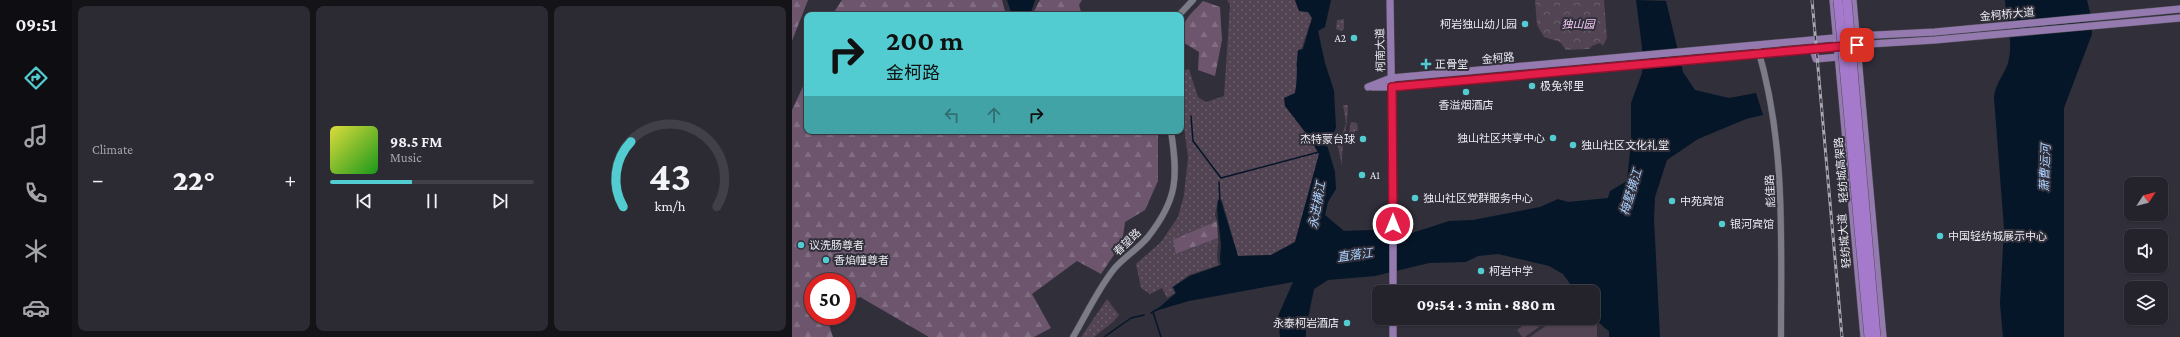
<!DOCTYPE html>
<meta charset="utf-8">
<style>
:root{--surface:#24232c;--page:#2c2b34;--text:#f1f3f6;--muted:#a3a4a9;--line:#414048;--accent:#52ccd0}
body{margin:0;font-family:"Crimson Pro","Noto Sans SC",serif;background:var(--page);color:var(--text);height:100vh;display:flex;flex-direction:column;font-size:15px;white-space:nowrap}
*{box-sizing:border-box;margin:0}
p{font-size:13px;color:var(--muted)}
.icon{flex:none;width:22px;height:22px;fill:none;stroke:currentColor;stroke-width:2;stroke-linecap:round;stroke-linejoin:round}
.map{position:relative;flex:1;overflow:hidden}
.panel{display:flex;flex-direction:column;gap:6px;padding:6px;background:#141318;width:720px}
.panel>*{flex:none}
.hud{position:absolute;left:12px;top:12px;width:380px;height:122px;border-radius:8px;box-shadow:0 1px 3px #0004,0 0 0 1px var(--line);background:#52ccd0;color:#111;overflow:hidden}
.needle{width:26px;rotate:54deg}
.tools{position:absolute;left:1332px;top:177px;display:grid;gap:8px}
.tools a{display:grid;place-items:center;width:44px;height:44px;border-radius:8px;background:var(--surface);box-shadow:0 1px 3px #0004,0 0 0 1px var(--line);font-size:20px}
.speed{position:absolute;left:12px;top:273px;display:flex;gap:8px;font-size:20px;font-weight:700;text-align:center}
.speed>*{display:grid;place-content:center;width:52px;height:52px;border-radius:50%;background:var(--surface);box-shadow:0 1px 3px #0004,0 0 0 1px var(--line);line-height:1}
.speed .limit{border:6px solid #d22;background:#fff;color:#111}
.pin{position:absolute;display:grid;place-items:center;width:34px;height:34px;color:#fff;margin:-17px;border-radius:8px;box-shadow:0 2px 6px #0006}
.me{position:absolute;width:44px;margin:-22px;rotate:0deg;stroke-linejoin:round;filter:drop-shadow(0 0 3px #0008)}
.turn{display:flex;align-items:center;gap:14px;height:84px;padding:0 16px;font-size:18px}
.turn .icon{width:52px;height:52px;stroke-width:2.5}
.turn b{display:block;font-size:28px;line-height:34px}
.lanes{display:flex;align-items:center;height:38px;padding:0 16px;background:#0003;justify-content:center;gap:20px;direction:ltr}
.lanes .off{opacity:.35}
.big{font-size:30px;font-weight:800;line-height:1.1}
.panel .card{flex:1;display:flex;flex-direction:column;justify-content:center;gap:6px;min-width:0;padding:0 14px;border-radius:8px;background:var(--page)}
.panel .dial{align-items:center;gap:0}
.dial svg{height:104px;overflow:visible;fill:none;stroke:var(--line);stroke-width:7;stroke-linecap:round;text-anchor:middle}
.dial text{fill:var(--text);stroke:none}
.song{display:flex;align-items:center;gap:12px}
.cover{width:48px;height:48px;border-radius:6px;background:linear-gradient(135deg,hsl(60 70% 55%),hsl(120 70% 35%))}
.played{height:4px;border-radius:2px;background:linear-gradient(90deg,var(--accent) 40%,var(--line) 40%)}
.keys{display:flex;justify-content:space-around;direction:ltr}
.heat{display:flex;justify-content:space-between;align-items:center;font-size:22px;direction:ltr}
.panel .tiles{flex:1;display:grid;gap:6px;grid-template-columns:repeat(3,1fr)}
.trip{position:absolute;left:580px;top:285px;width:228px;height:40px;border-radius:8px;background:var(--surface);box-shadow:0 1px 3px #0004,0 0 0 1px var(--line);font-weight:800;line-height:40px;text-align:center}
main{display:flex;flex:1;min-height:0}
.tabs{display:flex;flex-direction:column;width:72px;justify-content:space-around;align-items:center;background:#0e0e12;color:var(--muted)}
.tabs .icon{width:28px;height:28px}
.tabs .selected{color:var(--accent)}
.tabs b{font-size:18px;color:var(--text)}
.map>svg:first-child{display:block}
.grass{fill:url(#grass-dots)}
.forest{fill:url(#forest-firs)}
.park{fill:url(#park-crowns)}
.pitch{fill:#524452}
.water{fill:#051629}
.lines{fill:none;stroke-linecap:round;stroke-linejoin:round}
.stream{stroke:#051629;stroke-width:1.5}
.minor-casing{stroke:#4f4e57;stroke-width:7}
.major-casing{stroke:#4f4e57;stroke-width:8}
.minor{stroke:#7c7b88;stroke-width:6}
.major{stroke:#957ab0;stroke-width:7}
.rail-casing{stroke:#a7a7af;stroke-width:3}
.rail{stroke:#302f3a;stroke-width:1.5;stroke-dasharray:4.5;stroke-linecap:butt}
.highway-bridge-casing{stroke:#4f4e57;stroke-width:10;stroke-linecap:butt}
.highway-bridge{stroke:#a579cb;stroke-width:9}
.route-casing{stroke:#92132f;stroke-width:10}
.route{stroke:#e11d48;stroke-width:7}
.poi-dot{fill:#52ccd0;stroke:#302f3a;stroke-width:1.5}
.labels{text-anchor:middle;stroke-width:4;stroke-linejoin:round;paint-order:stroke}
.street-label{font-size:11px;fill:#eaeaf1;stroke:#302f3a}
.poi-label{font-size:11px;fill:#eaeaf1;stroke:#302f3a;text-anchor:start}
.park-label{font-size:11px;font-style:italic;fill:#f4c8f3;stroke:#302f3a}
.water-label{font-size:12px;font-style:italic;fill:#aad0fd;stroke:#302f3a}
</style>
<main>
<nav class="tabs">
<b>09:51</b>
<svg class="icon selected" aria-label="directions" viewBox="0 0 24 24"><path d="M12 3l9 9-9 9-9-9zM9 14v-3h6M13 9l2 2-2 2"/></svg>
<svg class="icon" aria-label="music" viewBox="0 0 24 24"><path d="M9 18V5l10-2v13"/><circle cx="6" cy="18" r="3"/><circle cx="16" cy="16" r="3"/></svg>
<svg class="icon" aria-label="phone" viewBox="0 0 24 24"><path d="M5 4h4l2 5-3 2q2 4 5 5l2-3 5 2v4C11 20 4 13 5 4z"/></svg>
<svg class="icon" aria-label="climate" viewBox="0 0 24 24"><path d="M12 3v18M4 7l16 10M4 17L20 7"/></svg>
<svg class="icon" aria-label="car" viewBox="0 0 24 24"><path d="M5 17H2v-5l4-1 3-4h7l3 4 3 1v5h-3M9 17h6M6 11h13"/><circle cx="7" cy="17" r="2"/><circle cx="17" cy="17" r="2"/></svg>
</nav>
<section class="panel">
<div class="tiles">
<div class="card"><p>Climate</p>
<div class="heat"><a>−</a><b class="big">22°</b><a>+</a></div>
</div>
<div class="card">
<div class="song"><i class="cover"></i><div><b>98.5 FM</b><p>Music</p></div></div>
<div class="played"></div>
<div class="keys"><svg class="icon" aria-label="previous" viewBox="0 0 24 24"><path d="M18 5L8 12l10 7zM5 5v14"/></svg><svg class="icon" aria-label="pause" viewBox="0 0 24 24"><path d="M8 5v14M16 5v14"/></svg><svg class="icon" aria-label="next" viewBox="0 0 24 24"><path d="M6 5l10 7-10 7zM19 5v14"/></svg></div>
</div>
<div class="card dial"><svg viewBox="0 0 100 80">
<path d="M14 69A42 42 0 1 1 86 69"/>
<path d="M14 69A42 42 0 0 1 20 19" stroke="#52ccd0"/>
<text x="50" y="56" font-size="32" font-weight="700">43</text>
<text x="50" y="72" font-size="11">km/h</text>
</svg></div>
</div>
</section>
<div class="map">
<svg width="1388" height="337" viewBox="0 0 1388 337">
<defs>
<pattern id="grass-dots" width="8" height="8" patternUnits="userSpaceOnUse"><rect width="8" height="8" fill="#524452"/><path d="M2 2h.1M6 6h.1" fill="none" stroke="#6b5f6b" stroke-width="1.8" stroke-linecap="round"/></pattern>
<pattern id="forest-firs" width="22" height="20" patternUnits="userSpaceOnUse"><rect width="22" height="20" fill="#6d566d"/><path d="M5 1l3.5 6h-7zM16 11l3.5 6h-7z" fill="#826e82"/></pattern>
<pattern id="park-crowns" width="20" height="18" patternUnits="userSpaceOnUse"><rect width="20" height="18" fill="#524452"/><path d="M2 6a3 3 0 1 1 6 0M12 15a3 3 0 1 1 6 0" fill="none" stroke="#6b5f6b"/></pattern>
</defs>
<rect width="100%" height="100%" fill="#302f3a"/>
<g class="grass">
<path d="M435 0H503L507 11 516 12 520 18 504 64 507 75 503 93 493 106 517 137 527 154 503 242 479 255 446 256 430 200 426 199 423 215 425 221 382 241 385 254 426 238C427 248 423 255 427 265L397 275 380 287 383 293 375 298 370 288 358 294 349 288 344 264 369 242 386 217 392 195 396 157 389 105V71L397 69 406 97 414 102 432 96 438 5Z"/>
<polygon points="552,19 552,29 549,31 544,29 545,20"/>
<path d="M551 105H556C556 126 549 145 550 166L546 147 554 123Z"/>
<polygon points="559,122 565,123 566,131 563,131 563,142 555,142"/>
<polygon points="315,299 327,315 321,322 302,337 289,337"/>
</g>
<g class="forest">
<polygon points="0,0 16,0 0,41"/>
<polygon points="50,0 210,0 214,15 40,15"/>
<polygon points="248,0 290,0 287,5 290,15 240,15"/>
<path d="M411 1 428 7 430 40 423 76 406 70 407 52 389 41C389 21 398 15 411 1Z"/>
<polygon points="15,78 15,131 366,131 366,181 353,210 333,222 330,243 309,274 285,261 240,294 259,328 242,337 137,337 68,297 55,302 55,282 21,282 21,316 34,316 41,337 0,337 0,110"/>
<polygon points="425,221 426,238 384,254 381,240"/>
</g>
<polygon class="park" points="743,0 812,0 815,38 811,46 808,43 800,46 797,49 774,50 768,42 752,37 745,25"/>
<g class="pitch">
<polygon points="741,318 747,327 733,337 730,337 725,330"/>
<polygon points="765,318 801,318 805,325 805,337 738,337"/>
</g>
<g class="water">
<polygon points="215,0 243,0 238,15 220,15"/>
<path d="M503 0H539L533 27 526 31 533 63 542 91 544 128 535 145 543 172 544 189 536 202 533 215 552 231 580 230 617 234 657 221 681 220 748 207 766 199 776 202 816 198 818 191 835 181 839 142V103L850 73V47L844 0 874 1 891 72 903 90 937 98 964 93 971 115 954 119 906 139 875 160 863 197 862 219 868 337H817V331C800 319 801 311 801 292H784L771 274 757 266 706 254 686 256 674 262 637 263 583 276 536 280 522 289 514 328V337H488L486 316 501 282 397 301 363 311 384 293 381 287 398 276 429 265C427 258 429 252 429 244 428 229 424 215 426 200L429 201 446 256 479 255 503 242 527 154 517 137 493 106 492 98 503 93C506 78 504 65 506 50L511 49 520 18 516 12 507 11Z"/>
<path d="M1213 0H1295L1298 12 1300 34 1272 108V337H1211L1208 304 1212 228 1202 98C1203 84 1212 75 1216 63 1222 42 1214 21 1213 0Z"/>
</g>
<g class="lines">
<g class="stream">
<polyline points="399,116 401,141 429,178 527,152"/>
<polyline points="427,182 428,202"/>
<polyline points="361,312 369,337"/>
<polyline points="359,313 366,309"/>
<polyline points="312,337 339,318 352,315"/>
</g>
<defs>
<g id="minor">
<polyline points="387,15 401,0"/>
<path d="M965 46C994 141 989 239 989 337"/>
<path d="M281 337C294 315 306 289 322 269 332 257 346 249 356 237 386 199 386 177 379 131"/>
</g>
<g id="major">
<polyline points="598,0 601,184 601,292"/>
<polyline points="1041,0 1072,337"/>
<polyline points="1061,0 1091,337"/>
<polyline points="1021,49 1024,59 1046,57"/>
<polyline points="576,87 599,78 1064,36 1143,32 1388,9"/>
<polyline points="580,87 600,87 1045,46 1143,40 1388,18"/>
<polyline points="601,318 601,337"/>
</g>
</defs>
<use href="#minor" class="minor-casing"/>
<use href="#major" class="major-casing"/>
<use href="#minor" class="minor"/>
<use href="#major" class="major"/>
<defs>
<polyline id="rail" points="1020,0 1050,337"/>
</defs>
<use href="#rail" class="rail-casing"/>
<use href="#rail" class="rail"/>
<defs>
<g id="highway-bridge">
<polyline points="1046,0 1077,337"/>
<polyline points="1055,0 1084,337"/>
</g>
</defs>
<use href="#highway-bridge" class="highway-bridge-casing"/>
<use href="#highway-bridge" class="highway-bridge"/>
</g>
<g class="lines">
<defs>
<polyline id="route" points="601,224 600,87 1065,45"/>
</defs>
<use href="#route" class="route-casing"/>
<use href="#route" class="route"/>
</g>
<g class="poi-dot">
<circle cx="733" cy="24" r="4"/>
<circle cx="562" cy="38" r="4"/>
<path d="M632 58h4v4h4v4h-4v4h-4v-4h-4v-4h4z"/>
<circle cx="740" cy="86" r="4"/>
<circle cx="674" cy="92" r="4"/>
<circle cx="761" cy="138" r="4"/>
<circle cx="571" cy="139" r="4"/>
<circle cx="781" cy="145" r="4"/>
<circle cx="570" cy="175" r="4"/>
<circle cx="623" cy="198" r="4"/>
<circle cx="880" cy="201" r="4"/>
<circle cx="930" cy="224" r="4"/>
<circle cx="1148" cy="236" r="4"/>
<circle cx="9" cy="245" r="4"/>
<circle cx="34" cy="260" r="4"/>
<circle cx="689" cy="271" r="4"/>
<circle cx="555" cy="323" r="4"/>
</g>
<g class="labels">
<g class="street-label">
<text transform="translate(1215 14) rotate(-5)" y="4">金柯桥大道</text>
<text transform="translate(588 50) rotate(-91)" y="4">柯南大道</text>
<text transform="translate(706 58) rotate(-5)" y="4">金柯路</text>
<text transform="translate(1049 170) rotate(-95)" y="4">轻纺城高架路</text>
<text transform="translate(978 191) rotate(-93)" y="4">彪佳路</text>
<text transform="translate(1052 241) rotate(-95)" y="4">轻纺城大道</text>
<text transform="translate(335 242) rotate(-44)" y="4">春望路</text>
</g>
<g class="poi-label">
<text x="725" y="28" text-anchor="end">柯岩独山幼儿园</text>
<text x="554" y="42" text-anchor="end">A2</text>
<text x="643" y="68">正骨堂</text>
<text x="748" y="90">极兔邻里</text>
<text x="674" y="109" text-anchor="middle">香溢烟酒店</text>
<text x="753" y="142" text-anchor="end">独山社区共享中心</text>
<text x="563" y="143" text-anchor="end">杰特蒙台球</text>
<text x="789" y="149">独山社区文化礼堂</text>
<text x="578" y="179">A1</text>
<text x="631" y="202">独山社区党群服务中心</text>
<text x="888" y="205">中苑宾馆</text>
<text x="938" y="228">银河宾馆</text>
<text x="1156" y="240">中国轻纺城展示中心</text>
<text x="17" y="249">议洗肠尊者</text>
<text x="42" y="264">香焰幢尊者</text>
<text x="697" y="275">柯岩中学</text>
<text x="547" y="327" text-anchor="end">永泰柯岩酒店</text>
</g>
<g class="park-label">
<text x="786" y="28">独山园</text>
</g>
<g class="water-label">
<text transform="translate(1253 168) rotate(-88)" y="4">萧曹运河</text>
<text transform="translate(839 192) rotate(-73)" y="4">梅墅横江</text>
<text transform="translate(525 205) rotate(-80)" y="4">永进横江</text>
<text transform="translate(563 255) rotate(-8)" y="4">直落江</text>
</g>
</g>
</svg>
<div class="tools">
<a><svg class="needle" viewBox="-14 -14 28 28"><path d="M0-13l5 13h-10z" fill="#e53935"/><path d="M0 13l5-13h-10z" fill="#a3a4a9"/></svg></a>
<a><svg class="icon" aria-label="sound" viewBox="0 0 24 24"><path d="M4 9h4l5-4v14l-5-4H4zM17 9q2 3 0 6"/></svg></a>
<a><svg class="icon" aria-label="layers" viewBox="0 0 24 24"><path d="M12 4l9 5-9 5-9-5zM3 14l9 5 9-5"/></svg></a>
</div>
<div class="speed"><div class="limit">50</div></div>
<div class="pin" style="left:1065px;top:45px;background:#d93025"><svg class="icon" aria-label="arrive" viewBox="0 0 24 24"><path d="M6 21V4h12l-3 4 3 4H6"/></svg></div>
<svg class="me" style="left:601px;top:224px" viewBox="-20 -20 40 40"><circle r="17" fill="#e11d48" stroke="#fff" stroke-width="3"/><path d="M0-11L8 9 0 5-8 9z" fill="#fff"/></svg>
<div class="trip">09:54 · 3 min · 880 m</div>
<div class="hud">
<div class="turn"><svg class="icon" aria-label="right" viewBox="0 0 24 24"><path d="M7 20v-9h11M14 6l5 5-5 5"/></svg><div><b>200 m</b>金柯路</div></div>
<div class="lanes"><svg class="icon off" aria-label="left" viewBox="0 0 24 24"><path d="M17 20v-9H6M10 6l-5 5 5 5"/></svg><svg class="icon off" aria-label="ahead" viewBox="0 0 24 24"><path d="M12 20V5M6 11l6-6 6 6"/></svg><svg class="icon" aria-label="right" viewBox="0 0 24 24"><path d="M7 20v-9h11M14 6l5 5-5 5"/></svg></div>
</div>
</div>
</main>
